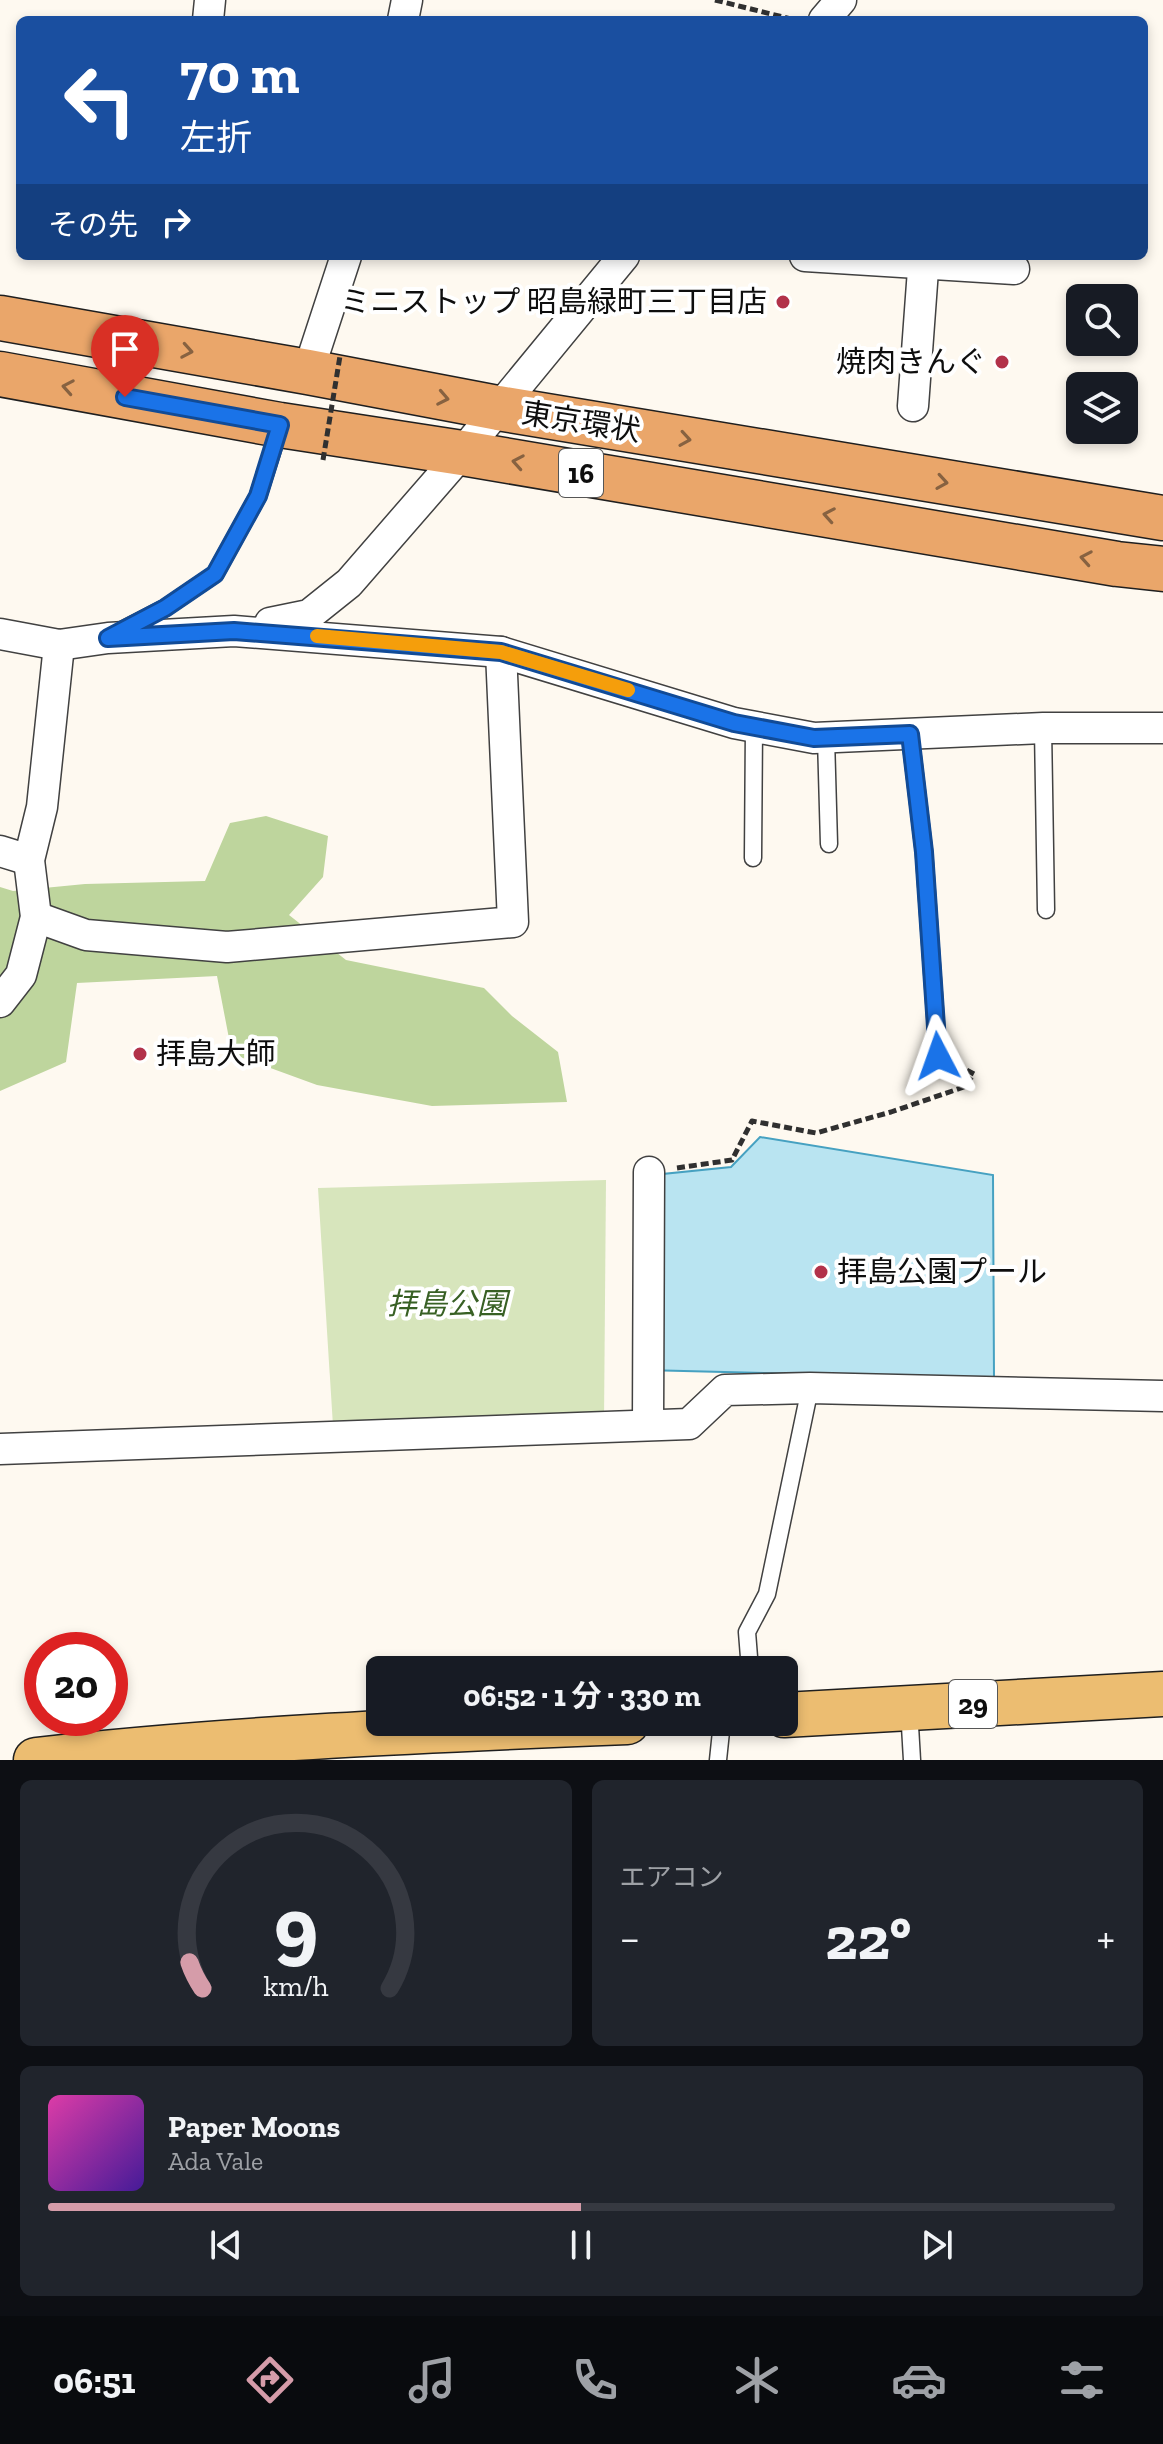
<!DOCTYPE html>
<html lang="ja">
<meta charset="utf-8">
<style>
:root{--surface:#171b24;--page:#20242c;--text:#f1f3f6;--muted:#9ea1a6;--line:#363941;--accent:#d59ca9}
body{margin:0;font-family:"Zilla Slab","Noto Sans JP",serif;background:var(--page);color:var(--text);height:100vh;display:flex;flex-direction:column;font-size:30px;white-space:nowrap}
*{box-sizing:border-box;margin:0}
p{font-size:26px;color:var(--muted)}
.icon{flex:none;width:44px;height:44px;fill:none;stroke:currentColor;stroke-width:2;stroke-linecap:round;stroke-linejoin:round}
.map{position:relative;height:1760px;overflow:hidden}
.panel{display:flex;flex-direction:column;gap:20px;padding:20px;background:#0d0f14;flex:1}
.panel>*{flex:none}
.banner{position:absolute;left:16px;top:16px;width:1132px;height:244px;border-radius:12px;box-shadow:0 4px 12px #0003;background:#1a4fa0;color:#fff;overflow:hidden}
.controls{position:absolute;left:1066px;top:284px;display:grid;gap:16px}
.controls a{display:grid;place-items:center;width:72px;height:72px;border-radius:12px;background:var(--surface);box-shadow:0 4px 12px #0003;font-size:40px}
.speed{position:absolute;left:24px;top:1632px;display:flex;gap:16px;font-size:40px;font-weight:700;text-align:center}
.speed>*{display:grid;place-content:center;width:104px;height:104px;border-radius:50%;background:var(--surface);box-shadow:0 4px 12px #0003;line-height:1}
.speed .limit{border:12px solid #d22;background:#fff;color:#111}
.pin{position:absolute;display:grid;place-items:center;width:68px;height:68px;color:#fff;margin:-82px -34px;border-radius:50% 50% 50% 0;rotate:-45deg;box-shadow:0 0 8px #0007}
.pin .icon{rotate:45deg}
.me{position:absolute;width:88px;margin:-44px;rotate:356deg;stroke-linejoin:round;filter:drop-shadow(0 0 6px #0008)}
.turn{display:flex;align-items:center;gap:28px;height:168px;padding:0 32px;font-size:36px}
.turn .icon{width:104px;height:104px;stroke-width:2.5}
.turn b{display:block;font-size:56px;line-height:68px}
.then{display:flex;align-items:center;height:76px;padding:0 32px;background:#0003;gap:16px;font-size:30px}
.big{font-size:60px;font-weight:700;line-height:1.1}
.panel .widget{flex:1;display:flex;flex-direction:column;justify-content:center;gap:12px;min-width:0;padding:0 28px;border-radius:12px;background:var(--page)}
.panel .dial{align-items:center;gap:0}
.dial svg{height:208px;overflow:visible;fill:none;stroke:var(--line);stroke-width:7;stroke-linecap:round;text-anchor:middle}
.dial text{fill:var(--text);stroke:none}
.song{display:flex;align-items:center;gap:24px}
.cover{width:96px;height:96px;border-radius:12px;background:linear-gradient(135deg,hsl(320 70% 55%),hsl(260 70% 35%))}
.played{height:8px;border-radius:4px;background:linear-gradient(90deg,var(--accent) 50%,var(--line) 50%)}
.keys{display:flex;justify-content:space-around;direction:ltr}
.heat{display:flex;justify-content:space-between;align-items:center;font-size:44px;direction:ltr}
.panel .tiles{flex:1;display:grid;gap:20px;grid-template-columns:1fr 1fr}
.widget:last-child{grid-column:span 2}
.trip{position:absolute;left:366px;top:1656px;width:432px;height:80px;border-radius:12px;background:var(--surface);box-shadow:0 4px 12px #0003;font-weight:700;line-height:80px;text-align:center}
.dock{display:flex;height:128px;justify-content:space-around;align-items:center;background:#090b0e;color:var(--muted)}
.dock .icon{width:56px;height:56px}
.dock .current{color:var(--accent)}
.dock b{font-size:36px;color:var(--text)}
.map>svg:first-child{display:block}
.green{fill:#d7e5bc}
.forest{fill:#bed59d}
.water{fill:#b9e4f1;stroke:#46a1c1;stroke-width:2}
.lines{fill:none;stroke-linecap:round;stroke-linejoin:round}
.service-casing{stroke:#414141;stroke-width:19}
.minor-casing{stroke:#414141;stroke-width:33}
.primary-casing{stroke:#1f1f1f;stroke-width:47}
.trunk-casing{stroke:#1f1f1f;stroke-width:47}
.path{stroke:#303030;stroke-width:5;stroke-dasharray:8 4;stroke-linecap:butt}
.service{stroke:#fff;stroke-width:16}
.minor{stroke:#fff;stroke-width:30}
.primary{stroke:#ecbd71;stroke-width:44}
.trunk{stroke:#eaa66a;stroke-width:44}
.path-bridge{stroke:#303030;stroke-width:5;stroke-dasharray:8 4;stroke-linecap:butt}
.oneway{stroke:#876241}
.route-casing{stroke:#114b97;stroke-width:20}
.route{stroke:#1a73e8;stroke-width:14}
.slow{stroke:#f59e0b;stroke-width:14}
.poi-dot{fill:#b2324a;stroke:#fff;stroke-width:3}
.labels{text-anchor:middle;stroke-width:8;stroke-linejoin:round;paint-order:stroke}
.shield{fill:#fff;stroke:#565656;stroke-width:2}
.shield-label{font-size:28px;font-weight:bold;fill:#0e0e0e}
.poi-label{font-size:30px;fill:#0e0e0e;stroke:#fff;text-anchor:end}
.street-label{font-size:30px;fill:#0e0e0e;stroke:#fff}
.park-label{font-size:30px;font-style:italic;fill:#386024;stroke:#fff}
</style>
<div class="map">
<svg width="1163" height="1760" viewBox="0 0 1163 1760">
<rect width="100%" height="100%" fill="#fef9f0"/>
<polygon class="green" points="606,1180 604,1421 333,1426 318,1188"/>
<polygon class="forest" points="266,816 328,836 323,877 289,915 346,960 484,988 512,1016 558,1052 567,1102 432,1106 317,1085 232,1054 217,976 77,983 66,1062 0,1091 0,887 13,891 85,884 205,881 230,823"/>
<polygon class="water" points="760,1137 993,1175 994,1379 644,1370 653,1175 731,1167"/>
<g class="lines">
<defs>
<g id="service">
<polyline points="120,631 165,608 215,574 258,496 280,427"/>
<polyline points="1043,728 1046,910"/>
<polyline points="910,734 924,852 938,1056"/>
<polyline points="826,738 829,844"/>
<polyline points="753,858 754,726"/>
<polyline points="750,1670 747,1632 767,1594 810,1388"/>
<polyline points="909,1709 912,1760"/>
<polyline points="718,1760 722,1722"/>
</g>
<g id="minor">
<polyline points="208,20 210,0"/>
<polyline points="403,20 407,0"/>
<polyline points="824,20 841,0"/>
<polyline points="805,256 1014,269"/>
<polyline points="308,372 346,256"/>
<polyline points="913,406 924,256"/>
<polyline points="270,623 309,615 349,583 462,453 624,256"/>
<polyline points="0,634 59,645 108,638 234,631 501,652 734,723 814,738 1043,728 1163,728"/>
<polyline points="0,851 29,860"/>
<polyline points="36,917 86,935 227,947 513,922 501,652"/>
<polyline points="0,1002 21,975 36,917 29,860 42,807 59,645"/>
<polyline points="648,1424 649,1172"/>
<polyline points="0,1449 689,1424 725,1390 810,1388 1163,1396"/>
</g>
<g id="primary">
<polyline points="784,1715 1163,1694"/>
<path d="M36 1760C232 1738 429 1730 627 1722"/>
</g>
<g id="trunk">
<polyline points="0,318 308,372 498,408 1163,518"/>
<polyline points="0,374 280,425 462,453 1117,564 1163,569"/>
</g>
</defs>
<use href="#service" class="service-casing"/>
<use href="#minor" class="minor-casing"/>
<use href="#primary" class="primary-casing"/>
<use href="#trunk" class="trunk-casing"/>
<g class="path">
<polyline points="715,0 795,20"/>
<polyline points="677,1168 732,1160 752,1121 816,1133 891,1112 964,1087 974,1074 957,1065"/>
</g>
<use href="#service" class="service"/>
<use href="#minor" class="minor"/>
<use href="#primary" class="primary"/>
<use href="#trunk" class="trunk"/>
<polyline class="path-bridge" points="323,460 340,356"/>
</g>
<defs><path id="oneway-chevron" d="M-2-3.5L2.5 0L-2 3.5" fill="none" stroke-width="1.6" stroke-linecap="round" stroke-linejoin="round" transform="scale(2)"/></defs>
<g class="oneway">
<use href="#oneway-chevron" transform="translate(187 351) rotate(10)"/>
<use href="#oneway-chevron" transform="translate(68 387) rotate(-170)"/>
<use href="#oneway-chevron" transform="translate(443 398) rotate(11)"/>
<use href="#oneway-chevron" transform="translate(685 439) rotate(9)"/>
<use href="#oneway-chevron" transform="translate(518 462) rotate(-170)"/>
<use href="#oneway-chevron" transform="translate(942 482) rotate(9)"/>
<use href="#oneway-chevron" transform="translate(829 515) rotate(-170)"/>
<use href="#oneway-chevron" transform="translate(1086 558) rotate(-170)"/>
</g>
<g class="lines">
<defs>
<polyline id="route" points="125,397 280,425 258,496 215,574 165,608 108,638 234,631 501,652 734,723 814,738 910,734 924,852 938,1056"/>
</defs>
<use href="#route" class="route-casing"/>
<use href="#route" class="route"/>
<polyline class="slow" points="317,636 501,652 628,690"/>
</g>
<g class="poi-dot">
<circle cx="783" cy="302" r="8"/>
<circle cx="1002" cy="362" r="8"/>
<circle cx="140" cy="1054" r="8"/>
<circle cx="821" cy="1272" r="8"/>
</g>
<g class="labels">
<g class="shield">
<rect x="559" y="449" width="44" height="48" rx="6"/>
<rect x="949" y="1680" width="48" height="48" rx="6"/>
</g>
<g class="shield-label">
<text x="581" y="483">16</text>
<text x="973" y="1714">29</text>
</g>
<g class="poi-label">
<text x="767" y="312">ミニストップ 昭島緑町三丁目店</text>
<text x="986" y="372">焼肉きんぐ</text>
<text x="156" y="1064" text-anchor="start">拝島大師</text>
<text x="837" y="1282" text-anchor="start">拝島公園プール</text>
</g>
<g class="street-label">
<text transform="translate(581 422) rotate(9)" y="10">東京環状</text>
</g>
<g class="park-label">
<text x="447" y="1314">拝島公園</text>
</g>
</g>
</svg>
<div class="controls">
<a><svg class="icon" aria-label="search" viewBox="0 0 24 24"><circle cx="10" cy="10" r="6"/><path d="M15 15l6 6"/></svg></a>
<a><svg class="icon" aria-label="layers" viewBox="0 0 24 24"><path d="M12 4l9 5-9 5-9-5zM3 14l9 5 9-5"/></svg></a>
</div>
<div class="speed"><div class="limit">20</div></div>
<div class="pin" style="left:125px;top:397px;background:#d93025"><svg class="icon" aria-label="arrive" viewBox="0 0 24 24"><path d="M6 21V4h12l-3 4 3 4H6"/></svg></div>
<svg class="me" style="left:938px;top:1056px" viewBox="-20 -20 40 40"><path d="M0-17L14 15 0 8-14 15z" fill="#1a73e8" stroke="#fff" stroke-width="4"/></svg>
<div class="trip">06:52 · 1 分 · 330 m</div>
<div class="banner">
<div class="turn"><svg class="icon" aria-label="left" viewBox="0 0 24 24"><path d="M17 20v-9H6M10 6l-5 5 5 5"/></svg><div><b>70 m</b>左折</div></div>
<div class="then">その先<svg class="icon" aria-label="right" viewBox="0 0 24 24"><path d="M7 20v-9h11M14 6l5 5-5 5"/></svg></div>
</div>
</div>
<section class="panel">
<div class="tiles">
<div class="widget dial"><svg viewBox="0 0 100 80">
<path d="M14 69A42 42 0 1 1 86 69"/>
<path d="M14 69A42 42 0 0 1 9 59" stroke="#d59ca9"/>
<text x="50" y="56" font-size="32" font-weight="700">9</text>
<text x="50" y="72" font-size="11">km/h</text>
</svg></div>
<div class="widget"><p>エアコン</p>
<div class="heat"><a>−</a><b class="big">22°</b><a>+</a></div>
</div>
<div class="widget">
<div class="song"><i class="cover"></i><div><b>Paper Moons</b><p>Ada Vale</p></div></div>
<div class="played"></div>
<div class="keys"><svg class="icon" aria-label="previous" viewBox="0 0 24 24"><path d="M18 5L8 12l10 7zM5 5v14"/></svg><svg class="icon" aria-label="pause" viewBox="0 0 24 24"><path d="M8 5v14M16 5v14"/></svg><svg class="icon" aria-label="next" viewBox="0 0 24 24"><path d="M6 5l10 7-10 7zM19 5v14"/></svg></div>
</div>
</div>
</section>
<nav class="dock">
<b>06:51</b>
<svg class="icon current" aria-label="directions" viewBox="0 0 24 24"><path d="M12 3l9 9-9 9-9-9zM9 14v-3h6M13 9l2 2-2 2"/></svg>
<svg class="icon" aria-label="music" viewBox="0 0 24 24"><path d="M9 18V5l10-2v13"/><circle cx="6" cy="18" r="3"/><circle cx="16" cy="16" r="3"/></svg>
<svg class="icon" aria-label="phone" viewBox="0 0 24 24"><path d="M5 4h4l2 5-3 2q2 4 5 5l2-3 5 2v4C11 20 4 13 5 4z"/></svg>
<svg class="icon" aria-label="climate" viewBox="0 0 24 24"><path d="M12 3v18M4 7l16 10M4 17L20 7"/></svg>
<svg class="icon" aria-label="car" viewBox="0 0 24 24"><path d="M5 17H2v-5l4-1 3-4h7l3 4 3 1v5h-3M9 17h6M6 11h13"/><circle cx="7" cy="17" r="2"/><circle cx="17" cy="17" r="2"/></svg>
<svg class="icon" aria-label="filters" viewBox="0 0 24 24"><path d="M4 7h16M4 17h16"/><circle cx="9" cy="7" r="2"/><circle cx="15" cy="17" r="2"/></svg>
</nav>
